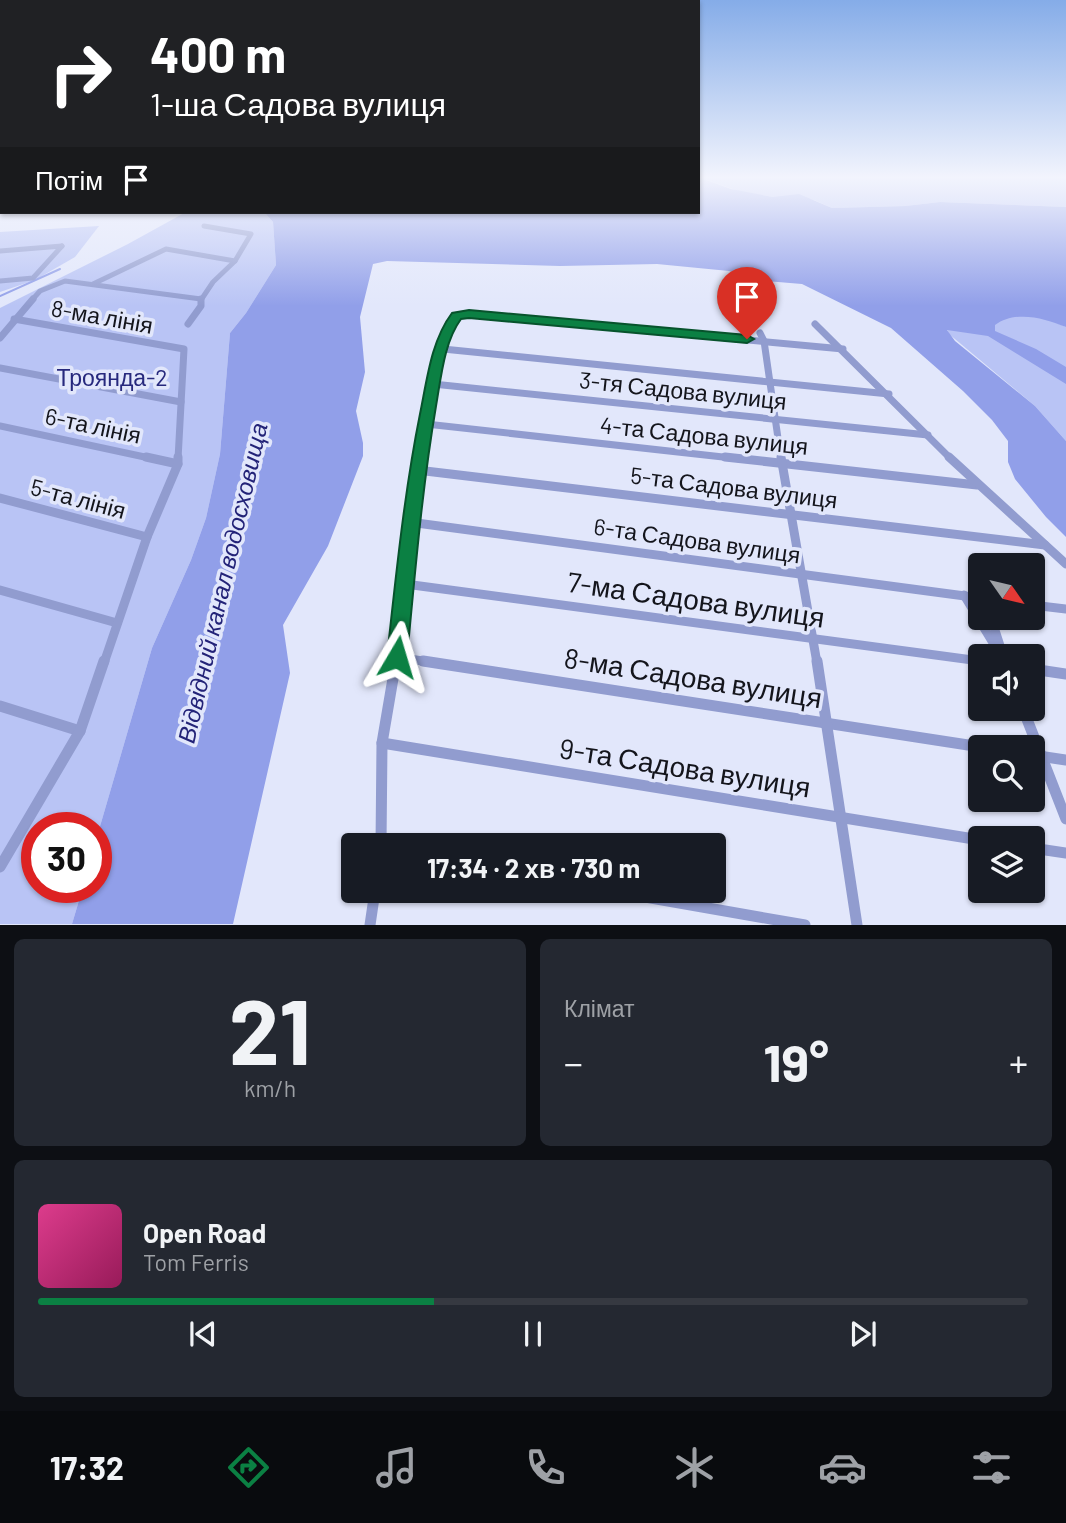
<!DOCTYPE html>
<html lang="uk">
<meta charset="utf-8">
<style>
:root{--surface:#171b24;--page:#242831;--text:#f1f3f6;--muted:#9ea1a6;--line:#363941;--accent:#0b8043}
body{margin:0;font-family:Barlow,sans-serif;background:var(--page);color:var(--text);height:100vh;display:flex;flex-direction:column;font-size:26px;white-space:nowrap}
*{box-sizing:border-box;margin:0}
p{font-size:23px;color:var(--muted)}
.icon{flex:none;width:38px;height:38px;fill:none;stroke:currentColor;stroke-width:2;stroke-linecap:round;stroke-linejoin:round}
.map{position:relative;height:925px;overflow:hidden}
.side{display:flex;flex-direction:column;gap:14px;padding:14px;background:#0d0f14;flex:1}
.side>*{flex:none}
.hud{position:absolute;left:0px;top:0px;width:700px;height:214px;box-shadow:0 2px 5px #0004;background:#202124;color:#fff;overflow:hidden}
.needle{width:46px;rotate:124deg}
.tools{position:absolute;left:968px;top:553px;display:grid;gap:14px}
.tools a{display:grid;place-items:center;width:77px;height:77px;border-radius:7px;background:var(--surface);box-shadow:0 2px 5px #0004;font-size:35px}
.speed{position:absolute;left:21px;top:812px;display:flex;gap:14px;font-size:35px;font-weight:700;text-align:center}
.speed>*{display:grid;place-content:center;width:91px;height:91px;border-radius:50%;background:var(--surface);box-shadow:0 2px 5px #0004;line-height:1}
.speed .limit{border:10px solid #d22;background:#fff;color:#111}
.pin{position:absolute;display:grid;place-items:center;width:60px;height:60px;color:#fff;margin:-72px -30px;border-radius:50% 50% 50% 0;rotate:-45deg;box-shadow:0 0 7px #0007}
.pin .icon{rotate:45deg}
.me{position:absolute;width:77px;margin:-38px;rotate:7deg;stroke-linejoin:round;filter:drop-shadow(0 0 5px #0008)}
.turn{display:flex;align-items:center;gap:24px;height:147px;padding:0 35px;font-size:32px}
.turn .icon{width:91px;height:91px;stroke-width:2.5}
.turn b{display:block;font-size:49px;line-height:60px}
.then{display:flex;align-items:center;height:66px;padding:0 35px;background:#0003;gap:14px;font-size:26px}
.big{font-size:52px;font-weight:700;line-height:1.1}
.side .card{flex:1;display:flex;flex-direction:column;justify-content:center;gap:10px;min-width:0;padding:0 24px;border-radius:10px;background:var(--page)}
.side .dial{align-items:center;gap:0}
.dial b{font-size:91px;line-height:1}
.song{display:flex;align-items:center;gap:21px}
.cover{width:84px;height:84px;border-radius:10px;background:linear-gradient(135deg,hsl(330 70% 55%),hsl(330 70% 35%))}
.played{height:7px;border-radius:4px;background:linear-gradient(90deg,var(--accent) 40%,var(--line) 40%)}
.keys{display:flex;justify-content:space-around;direction:ltr}
.heat{display:flex;justify-content:space-between;align-items:center;font-size:38px;direction:ltr}
.side .tiles{flex:1;display:grid;gap:14px;grid-template-columns:1fr 1fr}
.card:last-child{grid-column:span 2}
.trip{position:absolute;left:341px;top:833px;width:385px;height:70px;border-radius:7px;background:var(--surface);box-shadow:0 2px 5px #0004;font-weight:700;line-height:70px;text-align:center}
.menu{display:flex;height:112px;justify-content:space-around;align-items:center;background:#090b0e;color:var(--muted)}
.menu .icon{width:49px;height:49px}
.menu .selected{color:var(--accent)}
.menu b{font-size:32px;color:var(--text)}
.map>svg:first-child{display:block}
.green{fill:#b9c4f5}
.water{fill:#919fe9}
.lines{fill:none;stroke-linecap:round;stroke-linejoin:round}
.stream{stroke:#919fe9;stroke-width:2}
.minor-far3{stroke:#919ccf;stroke-width:5}
.minor-far2{stroke:#919ccf;stroke-width:7}
.minor-far1{stroke:#919ccf;stroke-width:9}
.minor{stroke:#919ccf;stroke-width:11}
.route{fill:#0b8043;stroke:#07532c;stroke-width:2}
.labels{text-anchor:middle;stroke-width:7;stroke-linejoin:round;paint-order:stroke}
.street-label{font-size:23px;fill:#14151c;stroke:#e2e7fb}
.park-label{font-size:23px;fill:#27297d;stroke:#e2e7fb}
.water-label{font-size:24px;font-style:italic;fill:#232378;stroke:#e2e7fb}
.near-street-label{font-size:28px;fill:#14151c;stroke:#e2e7fb}
</style>
<div class="map">
<svg width="1066" height="925" viewBox="0 0 1066 925">
<rect width="100%" height="100%" fill="#e2e7fb"/>
<g class="green">
<polygon points="699,177 1066,177 1066,207 940,202 905,206 832,208 814,200 773,197 738,191"/>
<polygon points="186,212 264,212 273,222 276,265 246,313 230,333 220,454 206,518 191,560 152,648 96,840 96,828 37,828 37,887 83,887 72,924 0,924 0,308 128,244"/>
<polygon points="99,226 75,257 35,280 0,292 0,232"/>
<polygon points="962,298 1042,317 1066,327 1066,441 1035,406 949,334 947,329 979,329"/>
</g>
<path class="water" d="M698 177 731 189 773 197 799 194 832 208 905 206 940 202 1066 207V327C1044 318 1016 310 995 325V331L1036 349 1066 367V384L988 336 947 330 955 341 1035 406 1066 441V537L1046 517 1015 479 1008 462V441L992 420 963 391 891 328 802 284 766 281 729 271 657 264 560 266 387 261 373 264 360 317 365 372 356 411 363 443V456L328 546 283 625 290 673 233 924H72L83 887H96V840L152 648 191 560 206 518 220 454 230 333 246 313 276 265 273 222 264 212H698Z"/>
<g class="lines">
<polyline class="stream" points="0,296 60,269"/>
<g class="minor-far3">
<polyline points="0,251 62,246"/>
<polyline points="0,281 33,278 62,246"/>
<polyline points="93,284 166,249 235,261"/>
<polyline points="32,300 40,291 65,281 201,299"/>
<polyline points="201,300 213,282 235,261 251,234 204,226"/>
</g>
<g class="minor-far2">
<polyline points="14,319 184,349 178,459"/>
<polyline points="188,324 201,306 201,299"/>
<polyline points="815,324 951,459"/>
<polyline points="760,333 764,341 781,459"/>
<polyline points="0,338 33,299"/>
<polyline points="443,349 889,394"/>
<polyline points="0,368 181,402"/>
<polyline points="433,384 928,435"/>
<polyline points="426,424 741,459"/>
<polyline points="0,426 154,459"/>
<path d="M420 459C428 416 431 352 457 316L469 314 843 349"/>
</g>
<g class="minor-far1">
<polyline points="146,457 178,464"/>
<polyline points="725,457 977,485"/>
<polyline points="781,457 817,663"/>
<polyline points="949,457 1066,564"/>
<polyline points="417,470 1045,545"/>
<polyline points="0,498 147,537"/>
<polyline points="409,522 980,598"/>
<polyline points="405,584 980,661"/>
<polyline points="0,590 117,623"/>
<polyline points="964,595 1001,656"/>
<polyline points="1032,605 1066,609"/>
<polyline points="991,618 1002,652"/>
<polyline points="397,657 435,663"/>
<polyline points="104,663 147,537 178,464 178,457"/>
<polyline points="396,663 409,522 420,457"/>
</g>
<g class="minor">
<polyline points="423,661 981,747"/>
<polyline points="817,661 857,925"/>
<polyline points="1032,669 1066,674"/>
<polyline points="0,706 80,731"/>
<polyline points="1023,709 1066,819"/>
<polyline points="382,743 980,840"/>
<polyline points="1032,755 1066,760"/>
<polyline points="381,843 393,845"/>
<polyline points="381,845 382,743 396,661"/>
<polyline points="1032,848 1066,853"/>
<polyline points="0,867 80,731 104,661"/>
<polyline points="611,891 805,925"/>
<polyline points="370,925 375,891"/>
</g>
</g>
<linearGradient id="sky" x2="0" y2="1"><stop stop-color="#85ace8"/><stop offset="0.58" stop-color="#f2f4fd"/><stop offset="1" stop-color="#f2f4fd" stop-opacity="0"/></linearGradient>
<rect width="1066" height="306" fill="url(#sky)"/>
<path class="route" d="M469 310 747 335 754 339 747 343 469 318 461 319C444 342 441 378 436 406 422 489 415 573 407 657L404 664 397 667 390 664 387 657C396 576 404 494 420 414 427 380 431 341 452 313Z"/>
<g class="labels">
<g class="street-label">
<text transform="translate(102 317) rotate(10)" y="8">8-ма лінія</text>
<text transform="translate(683 391) rotate(6)" y="8">3-тя Садова вулиця</text>
<text transform="translate(93 426) rotate(12)" y="8">6-та лінія</text>
<text transform="translate(704 436) rotate(6)" y="8">4-та Садова вулиця</text>
<text transform="translate(734 488) rotate(7)" y="8">5-та Садова вулиця</text>
<text transform="translate(78 499) rotate(15)" y="8">5-та лінія</text>
<text transform="translate(697 541) rotate(8)" y="8">6-та Садова вулиця</text>
</g>
<g class="park-label">
<text x="112" y="386">Троянда-2</text>
</g>
<g class="water-label">
<text transform="translate(223 583) rotate(-77)" y="8">Відвідний канал водосховища</text>
</g>
<g class="near-street-label">
<text transform="translate(696 600) rotate(8)" y="10">7-ма Садова вулиця</text>
<text transform="translate(693 678) rotate(9)" y="10">8-ма Садова вулиця</text>
<text transform="translate(685 768) rotate(9)" y="10">9-та Садова вулиця</text>
</g>
</g>
</svg>
<div class="tools">
<a><svg class="needle" viewBox="-14 -14 28 28"><path d="M0-13l5 13h-10z" fill="#e53935"/><path d="M0 13l5-13h-10z" fill="#9ea1a6"/></svg></a>
<a><svg class="icon" aria-label="sound" viewBox="0 0 24 24"><path d="M4 9h4l5-4v14l-5-4H4zM17 9q2 3 0 6"/></svg></a>
<a><svg class="icon" aria-label="search" viewBox="0 0 24 24"><circle cx="10" cy="10" r="6"/><path d="M15 15l6 6"/></svg></a>
<a><svg class="icon" aria-label="layers" viewBox="0 0 24 24"><path d="M12 4l9 5-9 5-9-5zM3 14l9 5 9-5"/></svg></a>
</div>
<div class="speed"><div class="limit">30</div></div>
<div class="pin" style="left:747px;top:339px;background:#d93025"><svg class="icon" aria-label="arrive" viewBox="0 0 24 24"><path d="M6 21V4h12l-3 4 3 4H6"/></svg></div>
<svg class="me" style="left:397px;top:657px" viewBox="-20 -20 40 40"><path d="M0-17L14 15 0 8-14 15z" fill="#0b8043" stroke="#fff" stroke-width="4"/></svg>
<div class="trip">17:34 · 2 хв · 730 m</div>
<div class="hud">
<div class="turn"><svg class="icon" aria-label="right" viewBox="0 0 24 24"><path d="M7 20v-9h11M14 6l5 5-5 5"/></svg><div><b>400 m</b>1-ша Садова вулиця</div></div>
<div class="then">Потім<svg class="icon" aria-label="arrive" viewBox="0 0 24 24"><path d="M6 21V4h12l-3 4 3 4H6"/></svg></div>
</div>
</div>
<section class="side">
<div class="tiles">
<div class="card dial"><b>21</b><p>km/h</p></div>
<div class="card"><p>Клімат</p>
<div class="heat"><a>−</a><b class="big">19°</b><a>+</a></div>
</div>
<div class="card">
<div class="song"><i class="cover"></i><div><b>Open Road</b><p>Tom Ferris</p></div></div>
<div class="played"></div>
<div class="keys"><svg class="icon" aria-label="previous" viewBox="0 0 24 24"><path d="M18 5L8 12l10 7zM5 5v14"/></svg><svg class="icon" aria-label="pause" viewBox="0 0 24 24"><path d="M8 5v14M16 5v14"/></svg><svg class="icon" aria-label="next" viewBox="0 0 24 24"><path d="M6 5l10 7-10 7zM19 5v14"/></svg></div>
</div>
</div>
</section>
<nav class="menu">
<b>17:32</b>
<svg class="icon selected" aria-label="directions" viewBox="0 0 24 24"><path d="M12 3l9 9-9 9-9-9zM9 14v-3h6M13 9l2 2-2 2"/></svg>
<svg class="icon" aria-label="music" viewBox="0 0 24 24"><path d="M9 18V5l10-2v13"/><circle cx="6" cy="18" r="3"/><circle cx="16" cy="16" r="3"/></svg>
<svg class="icon" aria-label="phone" viewBox="0 0 24 24"><path d="M5 4h4l2 5-3 2q2 4 5 5l2-3 5 2v4C11 20 4 13 5 4z"/></svg>
<svg class="icon" aria-label="climate" viewBox="0 0 24 24"><path d="M12 3v18M4 7l16 10M4 17L20 7"/></svg>
<svg class="icon" aria-label="car" viewBox="0 0 24 24"><path d="M5 17H2v-5l4-1 3-4h7l3 4 3 1v5h-3M9 17h6M6 11h13"/><circle cx="7" cy="17" r="2"/><circle cx="17" cy="17" r="2"/></svg>
<svg class="icon" aria-label="filters" viewBox="0 0 24 24"><path d="M4 7h16M4 17h16"/><circle cx="9" cy="7" r="2"/><circle cx="15" cy="17" r="2"/></svg>
</nav>
